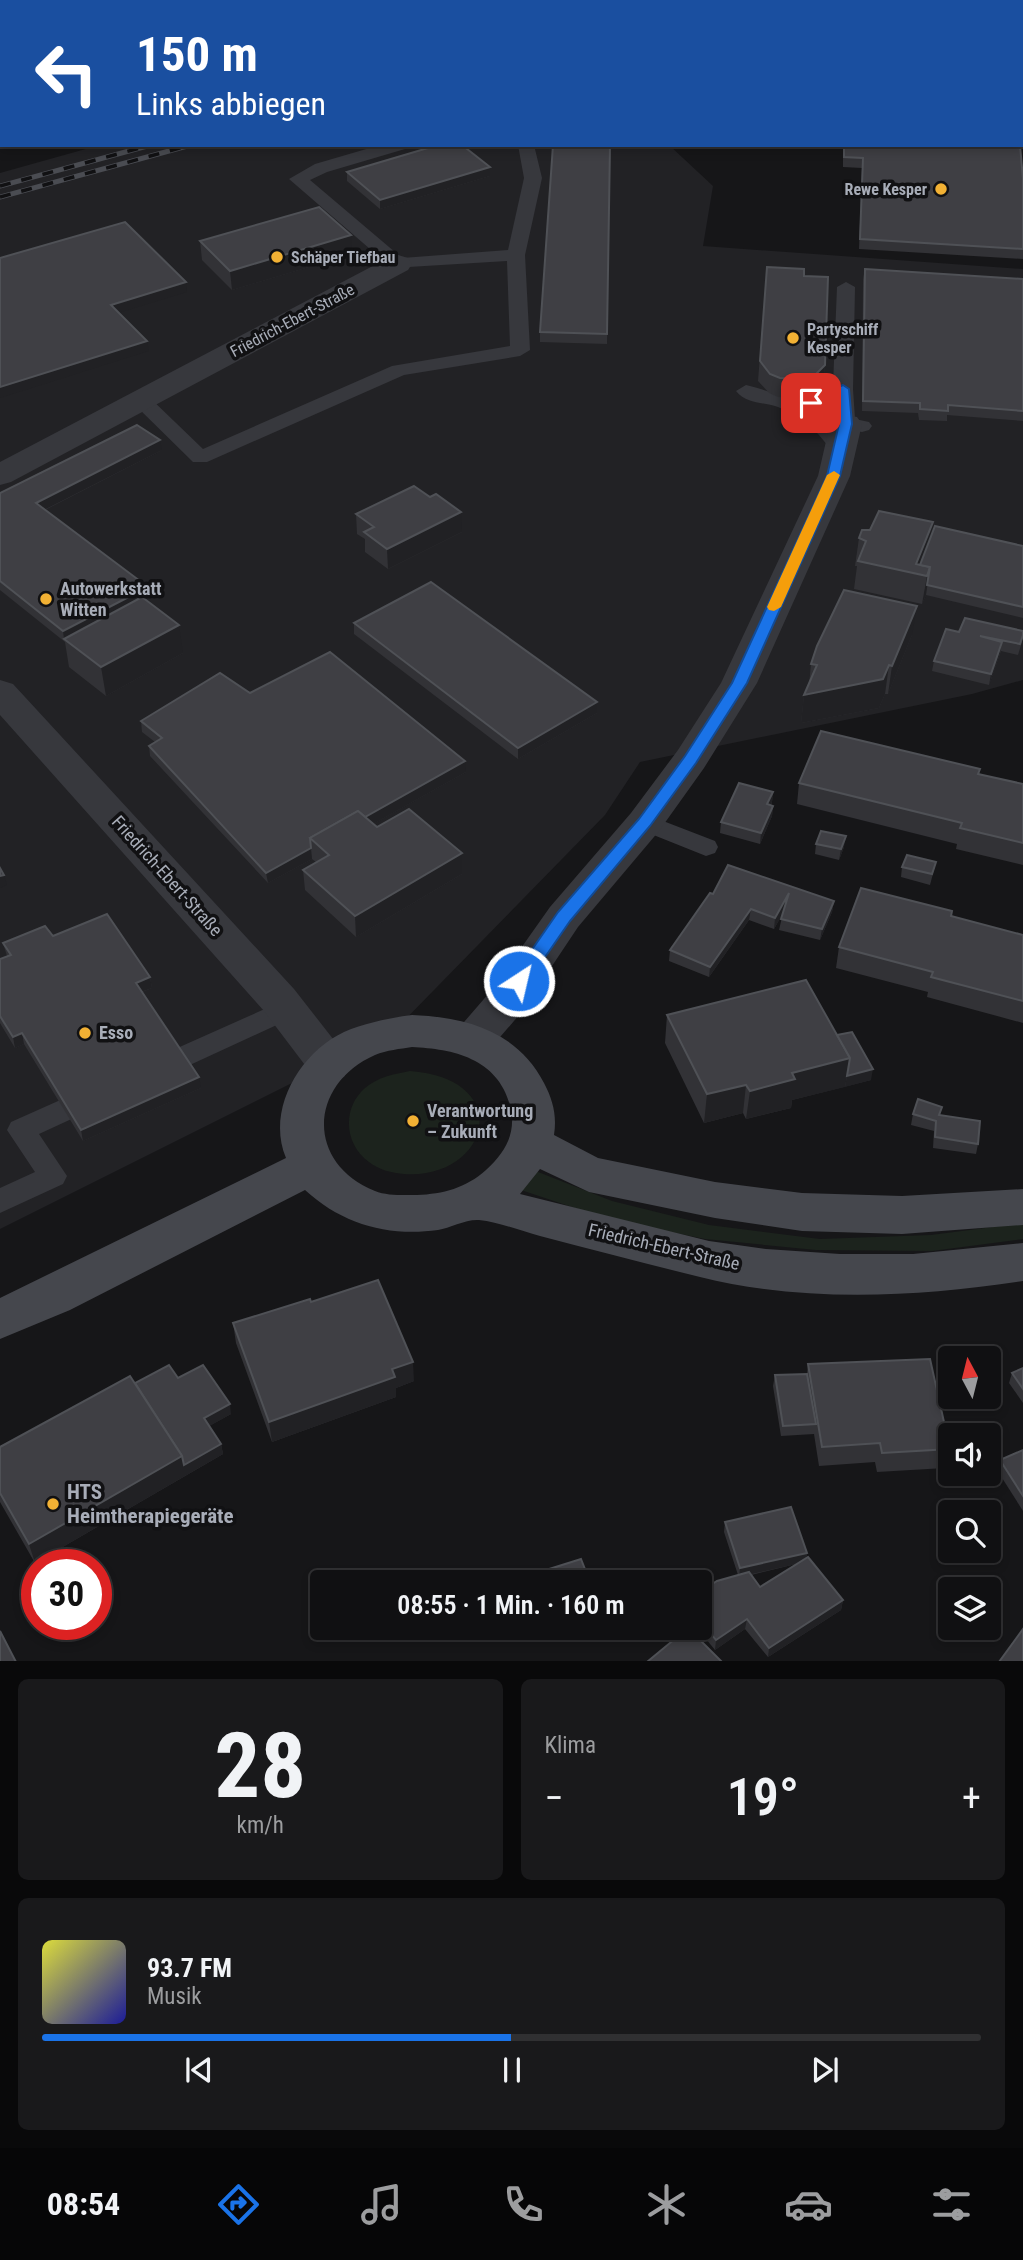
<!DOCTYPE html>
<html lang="de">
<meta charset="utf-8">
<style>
:root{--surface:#101012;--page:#19191b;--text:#f1f3f6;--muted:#9c9d9f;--line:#303032;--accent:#1a73e8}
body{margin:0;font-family:"Roboto Condensed",sans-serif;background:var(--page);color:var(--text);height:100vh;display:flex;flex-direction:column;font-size:26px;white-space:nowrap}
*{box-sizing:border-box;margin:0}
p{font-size:23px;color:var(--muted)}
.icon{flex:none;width:38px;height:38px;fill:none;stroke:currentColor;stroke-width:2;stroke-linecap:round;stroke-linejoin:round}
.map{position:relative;height:1661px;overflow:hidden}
.side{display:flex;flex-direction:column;gap:18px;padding:18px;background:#09090a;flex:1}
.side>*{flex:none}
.hud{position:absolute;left:0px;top:0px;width:1024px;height:147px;box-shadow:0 4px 10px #0003,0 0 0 2px var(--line);background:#1a4fa0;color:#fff;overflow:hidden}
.needle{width:46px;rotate:353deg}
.controls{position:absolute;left:938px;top:1346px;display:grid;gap:14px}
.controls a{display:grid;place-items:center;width:63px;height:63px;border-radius:7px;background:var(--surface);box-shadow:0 4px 10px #0003,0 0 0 2px var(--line);font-size:35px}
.speed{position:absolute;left:21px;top:1549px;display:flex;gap:14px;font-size:35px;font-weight:700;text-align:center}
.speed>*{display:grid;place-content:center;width:91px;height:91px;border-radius:50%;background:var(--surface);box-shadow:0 4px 10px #0003,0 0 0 2px var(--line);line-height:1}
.speed .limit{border:10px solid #d22;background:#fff;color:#111}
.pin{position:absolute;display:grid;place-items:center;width:60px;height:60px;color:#fff;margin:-30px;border-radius:14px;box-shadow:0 4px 10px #0006}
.me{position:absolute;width:77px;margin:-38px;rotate:35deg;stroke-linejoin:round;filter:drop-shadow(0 0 5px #0008)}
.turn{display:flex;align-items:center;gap:24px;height:147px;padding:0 21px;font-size:32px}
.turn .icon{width:91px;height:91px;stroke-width:2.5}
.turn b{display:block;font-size:49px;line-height:60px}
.big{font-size:52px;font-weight:600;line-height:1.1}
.side .widget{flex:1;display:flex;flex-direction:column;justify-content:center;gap:10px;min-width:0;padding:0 24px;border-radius:10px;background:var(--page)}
.side .dial{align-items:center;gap:0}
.dial b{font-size:91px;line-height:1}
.song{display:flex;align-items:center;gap:21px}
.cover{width:84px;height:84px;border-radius:10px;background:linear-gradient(135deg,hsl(60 70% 55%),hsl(240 70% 35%))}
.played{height:7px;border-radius:4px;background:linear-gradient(90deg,var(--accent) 50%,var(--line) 50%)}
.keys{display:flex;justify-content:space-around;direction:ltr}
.heat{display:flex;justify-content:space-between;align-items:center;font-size:38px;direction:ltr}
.side .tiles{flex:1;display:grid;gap:18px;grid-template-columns:1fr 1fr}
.widget:last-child{grid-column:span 2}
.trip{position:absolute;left:310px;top:1570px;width:402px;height:70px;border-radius:7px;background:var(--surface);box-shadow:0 4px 10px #0003,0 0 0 2px var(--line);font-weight:600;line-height:70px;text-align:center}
.tabs{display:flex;height:112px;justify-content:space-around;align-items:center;background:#060607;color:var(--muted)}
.tabs .icon{width:49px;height:49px}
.tabs .selected{color:var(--accent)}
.tabs b{font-size:32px;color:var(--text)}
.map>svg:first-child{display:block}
.built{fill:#222225}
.green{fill:#1c231d}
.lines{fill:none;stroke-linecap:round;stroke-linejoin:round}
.lane{fill:#37383d;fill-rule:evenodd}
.street{fill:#37383d;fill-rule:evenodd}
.secondary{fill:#45474d;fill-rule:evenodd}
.rail-casing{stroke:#4a4c52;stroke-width:5}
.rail{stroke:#111113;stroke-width:3.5;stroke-dasharray:11;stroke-linecap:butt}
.wall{fill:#323236;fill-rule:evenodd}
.shaded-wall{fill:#212124}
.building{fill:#3f3f44;stroke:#4f5156;stroke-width:2}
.route{fill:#1a73e8;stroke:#114b97;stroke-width:2}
.slow{fill:#f59e0b}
.poi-dot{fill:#f2b134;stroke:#111113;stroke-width:2.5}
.labels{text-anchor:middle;stroke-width:7;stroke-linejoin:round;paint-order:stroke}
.far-poi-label{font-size:16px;font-weight:bold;fill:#a8adb8;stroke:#111113;text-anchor:start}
.far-street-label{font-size:16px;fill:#a8adb8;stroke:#111113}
.poi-label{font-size:18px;font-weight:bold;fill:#a8adb8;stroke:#111113;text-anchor:start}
.street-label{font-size:18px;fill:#a8adb8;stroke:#111113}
.near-poi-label{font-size:21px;font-weight:bold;fill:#a8adb8;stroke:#111113;text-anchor:start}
</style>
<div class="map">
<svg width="1023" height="1662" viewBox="0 0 1023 1662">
<rect width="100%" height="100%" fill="#161618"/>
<g class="built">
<polygon points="0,0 588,0 590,2 2,2 0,139"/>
<polygon points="100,145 669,145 713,186 703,246 1023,269 1023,680 972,694 640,762 605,815 392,1033 0,1229 0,173"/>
</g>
<g class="green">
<path d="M410 1071C517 1079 489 1180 404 1174 392 1173 379 1170 369 1162 344 1144 342 1108 365 1088 378 1077 394 1074 410 1071Z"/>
<polygon points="533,1170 612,1201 709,1225 820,1239 931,1235 1023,1223 1023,1239 932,1251 816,1250 705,1239 608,1219 521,1190"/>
</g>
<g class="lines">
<g class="lane">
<polygon points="196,0 213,0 195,2"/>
<rect x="0" y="20" width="2" height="10"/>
<polygon points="380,145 407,145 405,149 327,172 310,180 402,258 508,250 524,178 518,145 534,145 542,178 525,255 530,350 520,356 404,375 207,462 193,462 134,404 131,400 134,396 148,396 203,449 392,366 510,346 507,261 392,268 289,179 315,164"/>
<path d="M846 282 855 287 853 389 855 419 869 422 872 426 869 430 862 432 839 428 836 424 834 400 808 407C828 416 840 430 850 449L847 453H833C818 431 803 417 778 407 764 402 746 404 736 391L746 385C785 395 793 404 833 386L837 287Z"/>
<polygon points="645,814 715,841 718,847 715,853 706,856 636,828 633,822 636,816"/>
<polygon points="285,1000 294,1003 298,1010 294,1017 166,1076 156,1080 146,1076 142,1069 146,1062"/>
<polygon points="94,1085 104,1088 108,1096 104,1104 39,1134 67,1176 63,1184 0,1213 0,1188 35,1172 7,1130 11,1122"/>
</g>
<g class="street">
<polygon points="398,255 408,258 412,264 408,270 11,482 0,485 0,462 388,258"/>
<polygon points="846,415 857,417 862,424 850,476 757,683 704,768 659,831 578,927 520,1014 488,1051 473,1056 458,1051 452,1040 458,1029 490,992 550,907 631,813 678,750 721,683 818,476 830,424 835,417"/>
<polygon points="0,680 13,684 294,989 344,1053 350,1065 344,1077 329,1081 314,1077 264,1011 0,715"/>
</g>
<path class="secondary" d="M412 1015C466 1017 517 1031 544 1083 553 1100 557 1116 554 1135L598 1158 715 1182 802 1193 902 1196 1023 1189V1225L902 1234 802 1231 715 1218 589 1192 540 1169 520 1194 709 1241 766 1249 840 1254H913L1023 1243V1281C918 1297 804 1303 700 1277 647 1264 594 1250 540 1236 521 1231 499 1222 479 1220 466 1219 450 1228 438 1230 388 1237 342 1224 305 1190L70 1310 0 1339V1298L286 1158C266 1111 299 1053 344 1032 365 1023 389 1018 412 1015ZM412 1047C453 1049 497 1058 510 1105 517 1132 506 1152 486 1170 466 1188 443 1194 417 1195 404 1195 387 1196 375 1191 305 1163 309 1084 375 1055 387 1050 400 1049 412 1047Z"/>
<defs>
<g id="rail">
<polyline points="686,2 692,0"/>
<polyline points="721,2 727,0"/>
<polyline points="0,186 151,145"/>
<polyline points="0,197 191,145"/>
</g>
</defs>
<use href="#rail" class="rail-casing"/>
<use href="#rail" class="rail"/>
</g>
<g class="wall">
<polygon points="610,145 607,344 540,342 540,332"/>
<polygon points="843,145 1020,145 1023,179 1023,259 859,249 862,168 843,167"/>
<polygon points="490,167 490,176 380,209 347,181 347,172"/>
<polygon points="200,241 352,254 232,290 202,260"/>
<polygon points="767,267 804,276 825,365 823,385 812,395 802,399 778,397 769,393 758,381"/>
<polygon points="865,269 1023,279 1023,421 947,415 947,421 919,420 918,413 862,411 863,279"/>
<polygon points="162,450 45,510 148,587 149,598 145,600 183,653 106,696 69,667 65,642 0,590 0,493"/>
<polygon points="356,514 462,532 388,569 365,552 365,539 357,534"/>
<polygon points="859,538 930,540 1023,546 1023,618 926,595 922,604 854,589 857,566 855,566"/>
<polygon points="354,623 597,702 597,713 518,759 354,634"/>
<polygon points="959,632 1022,642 1018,655 1001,651 989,685 932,671 934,661"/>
<polygon points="912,635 888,694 885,694 879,708 801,723 804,695 809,685 811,664"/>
<polygon points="250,693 466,772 373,824 377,827 462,853 462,874 356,937 305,890 303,870 316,862 312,859 268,883 150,756 149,746 155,742 142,732 141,721"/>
<polygon points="980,769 979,774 1023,784 1023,865 956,849 957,844 797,804 799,783"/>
<polygon points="773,792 772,802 771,805 773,806 772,816 760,844 720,833 721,822"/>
<polygon points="816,844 844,847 839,860 815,854"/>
<polygon points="936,862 930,885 901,877 902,867"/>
<polygon points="713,894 834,901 832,912 820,940 779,930 783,913 774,929 749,920 709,977 669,961 670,950"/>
<polygon points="951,916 1023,935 1023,1023 927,997 928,992 836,968 839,947"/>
<polygon points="53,936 150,977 152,988 142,992 201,1088 83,1141 24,1044 15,1048 0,1023 0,959 7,956 3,943"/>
<polygon points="667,1015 837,1035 871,1080 792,1100 791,1108 746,1119 743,1113 704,1123 665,1043"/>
<polygon points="942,1107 940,1115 978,1144 976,1154 933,1148 934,1131 911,1125 913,1114"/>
<polygon points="233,1323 414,1381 396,1388 396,1397 272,1442 236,1343"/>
<polygon points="808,1364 950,1449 945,1468 877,1472 875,1462 819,1466 814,1434 781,1436 773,1386 775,1375 807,1374"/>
<polygon points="1023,1368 1023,1403 1009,1383 1012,1373"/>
<polygon points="178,1378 231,1414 209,1426 221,1444 223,1454 35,1563 0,1502 0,1447 135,1383"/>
<polygon points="1023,1450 1023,1511 997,1470 1000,1460"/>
<path d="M725 1522 807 1553 806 1558 843 1600 841 1610 768 1657 745 1629 715 1650 697 1628H700V1592L738 1575 724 1532ZM796 1564 760 1587 751 1575Z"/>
<polygon points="543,1571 590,1582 543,1582"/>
</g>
<g class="shaded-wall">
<polygon points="490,167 490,176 380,209 380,200"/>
<polygon points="351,235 352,254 232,290 230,271"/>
<polygon points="186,282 187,292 112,315 111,305"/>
<polygon points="147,341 149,351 0,398 0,387"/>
<polygon points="825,365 823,385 812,395 802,399 804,379"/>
<polygon points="160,440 162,450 38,513 36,503"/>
<polygon points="461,512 462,532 388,569 387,549"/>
<polygon points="933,522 928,550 919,574 916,564"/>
<polygon points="930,567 926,595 922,604 927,576"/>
<polygon points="148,587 149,598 67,641 64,639 63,631"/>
<polygon points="917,606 912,635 888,694 892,666"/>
<polygon points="179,625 183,653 106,696 101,667"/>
<polygon points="1002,642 1000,653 989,685 991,674"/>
<polygon points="889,665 885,694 879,708 801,723 804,695"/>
<polygon points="597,702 597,713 518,759 518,748"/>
<polygon points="465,761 466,772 325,851 317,844"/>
<polygon points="773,792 772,802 765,814 767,804"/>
<polygon points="773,806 772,816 760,844 761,833"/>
<polygon points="846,836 844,847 839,860 841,849"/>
<polygon points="311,848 312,859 268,883 266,873"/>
<polygon points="462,853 462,874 356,937 355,916"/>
<polygon points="4,875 7,885 0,888 0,876"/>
<polygon points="789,893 788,904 774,929 775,918"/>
<polygon points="834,901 832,912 820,940 822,929"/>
<polygon points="751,909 749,920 709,977 710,967"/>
<polygon points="150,977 152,988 138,993 136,983"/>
<polygon points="22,1033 24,1044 15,1048 13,1037"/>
<polygon points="850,1058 845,1087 792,1100 791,1108 746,1119 750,1091 792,1073"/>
<polygon points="873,1069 871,1080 845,1087 847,1076"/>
<polygon points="199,1077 201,1088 83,1141 81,1130"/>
<polygon points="746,1085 743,1113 704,1123 707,1094"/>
<polygon points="413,1362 414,1381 396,1388 396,1397 272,1442 269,1422 392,1369"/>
<polygon points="230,1404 231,1414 206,1428 204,1418"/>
<polygon points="221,1444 223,1454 35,1563 29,1544 182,1456"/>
<polygon points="807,1553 805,1562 739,1577 740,1568"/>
<polygon points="843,1600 841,1610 768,1657 769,1648"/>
<polygon points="747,1619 745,1629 715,1650 716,1640"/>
</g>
<g class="building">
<polygon points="955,0 1014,0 1014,2 965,2"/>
<polygon points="438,145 462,145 490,167 380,200 347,172"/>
<polygon points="553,145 610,145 607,334 540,332"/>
<polygon points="844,145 1020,145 1023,179 1023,249 860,239 863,158 844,157"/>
<polygon points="319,207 351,235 230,271 200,241"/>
<polygon points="125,222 186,282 111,305 147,341 0,387 0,258"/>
<polygon points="767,267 804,269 804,276 828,277 825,365 814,376 804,379 780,378 770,374 760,361"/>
<polygon points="865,269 1023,279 1023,411 948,405 948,411 920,409 920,403 863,401"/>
<polygon points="137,425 160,440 36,503 148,587 63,631 0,581 0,493"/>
<polygon points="414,486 430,497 436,494 461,512 387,549 364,532 374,527 356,514"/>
<polygon points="879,511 933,522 916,564 930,567 927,576 858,561 866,541 859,538 862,530 870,530"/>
<polygon points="935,526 1023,546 1023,607 927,585 930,567 920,565"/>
<polygon points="431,582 597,702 518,748 354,623"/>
<polygon points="844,590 917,606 892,666 889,665 883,679 804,695 817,665 811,664 817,646"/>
<polygon points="142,597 179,625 101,667 64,639"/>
<polygon points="965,618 1023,631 1023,635 1020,644 980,636 1002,642 991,674 934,661 946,629 959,632"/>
<polygon points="330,652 465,761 365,817 358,811 310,838 311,848 266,873 149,746 162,738 141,721 220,673 250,693"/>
<polygon points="821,731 980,769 978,774 1023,784 1023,843 960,828 962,823 799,783"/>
<polygon points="739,783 773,792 767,804 773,806 761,833 721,822"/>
<polygon points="409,809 462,853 355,916 303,870 329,855 310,838 358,811 377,827"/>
<polygon points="821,831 846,836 841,849 816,844"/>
<polygon points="907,855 936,862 932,874 902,867"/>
<polygon points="728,865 834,901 822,929 781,919 789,893 775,918 751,909 710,967 670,950 710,893 713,894"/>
<polygon points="0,868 4,875 0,876"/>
<polygon points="861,888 952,911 951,916 1023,935 1023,1001 931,977 933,972 839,947"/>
<polygon points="107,914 150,977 136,983 199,1077 81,1130 22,1033 13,1037 0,1016 0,959 11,955 3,943 45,926 53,936"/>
<polygon points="806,980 850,1058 792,1073 795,1079 750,1091 746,1085 707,1094 667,1015"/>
<polygon points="852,1032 873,1069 847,1076 850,1058 837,1035"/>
<polygon points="918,1099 942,1107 939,1115 980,1121 978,1144 935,1137 936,1121 913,1114"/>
<polygon points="378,1280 413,1362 392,1369 395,1377 269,1422 233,1323 310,1299 311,1302"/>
<polygon points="930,1359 950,1449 882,1453 880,1443 822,1447 808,1364"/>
<polygon points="169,1365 178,1378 203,1365 230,1404 204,1418 221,1444 184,1465 182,1456 135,1383"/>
<polygon points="1023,1368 1023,1389 1012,1373"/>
<polygon points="807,1374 816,1424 783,1426 775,1375"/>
<polygon points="130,1376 182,1456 29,1544 0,1493 0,1447"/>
<polygon points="1023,1450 1023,1496 1000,1460"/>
<polygon points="791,1507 807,1553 740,1568 725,1522"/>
<polygon points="808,1557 843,1600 769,1648 747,1619 716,1640 700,1620 700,1592 717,1581 749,1572 760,1587"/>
<polygon points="581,1559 590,1582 547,1582 543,1571"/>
<polygon points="688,1628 722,1662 647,1662"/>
<polygon points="1023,1629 1023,1662 999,1662"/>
<polygon points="0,1631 16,1662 0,1662"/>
</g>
<polygon class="route" points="843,385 849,389 852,424 840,476 747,683 696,763 650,826 570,921 525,986 513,986 511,981 513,977 558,912 639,819 685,756 732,683 827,476 839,424 837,396 811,407 804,403"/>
<polygon class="slow" points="834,471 840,475 781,607 774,611 769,610 767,607 827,475"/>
<g class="poi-dot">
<circle cx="941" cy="189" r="7"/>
<circle cx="277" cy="257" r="7"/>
<circle cx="793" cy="338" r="7"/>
<circle cx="46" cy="599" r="7"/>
<circle cx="85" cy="1033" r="7"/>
<circle cx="413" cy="1121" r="7"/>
<circle cx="53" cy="1504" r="7"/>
</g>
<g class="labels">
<g class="far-poi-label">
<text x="927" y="195" text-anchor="end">Rewe Kesper</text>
<text x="291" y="263">Schäper Tiefbau</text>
<text x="807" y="335">Partyschiff<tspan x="807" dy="18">Kesper</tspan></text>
</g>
<g class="far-street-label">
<text transform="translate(292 320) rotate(-28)" y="6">Friedrich-Ebert-Straße</text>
</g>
<g class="poi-label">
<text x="60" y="595">Autowerkstatt<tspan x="60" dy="21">Witten</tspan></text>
<text x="99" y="1039">Esso</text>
<text x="427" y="1117">Verantwortung<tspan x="427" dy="21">– Zukunft</tspan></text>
</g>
<g class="street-label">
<text transform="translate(167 876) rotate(48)" y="6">Friedrich-Ebert-Straße</text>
<text transform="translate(664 1247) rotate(13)" y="6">Friedrich-Ebert-Straße</text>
</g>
<g class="near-poi-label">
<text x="67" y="1499">HTS<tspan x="67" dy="24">Heimtherapiegeräte</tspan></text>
</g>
</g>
</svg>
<div class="controls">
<a><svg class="needle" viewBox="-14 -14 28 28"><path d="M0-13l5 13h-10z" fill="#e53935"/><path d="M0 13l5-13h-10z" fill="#9c9d9f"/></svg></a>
<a><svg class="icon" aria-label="sound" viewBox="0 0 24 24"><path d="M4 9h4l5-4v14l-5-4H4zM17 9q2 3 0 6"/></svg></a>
<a><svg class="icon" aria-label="search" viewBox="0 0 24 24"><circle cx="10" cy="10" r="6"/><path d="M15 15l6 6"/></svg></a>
<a><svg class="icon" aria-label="layers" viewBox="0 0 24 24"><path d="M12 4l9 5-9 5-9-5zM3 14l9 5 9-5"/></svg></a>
</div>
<div class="speed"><div class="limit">30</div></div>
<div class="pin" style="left:811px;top:403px;background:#d93025"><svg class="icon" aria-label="arrive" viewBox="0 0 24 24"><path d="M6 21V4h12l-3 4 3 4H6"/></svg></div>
<svg class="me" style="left:519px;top:981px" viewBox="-20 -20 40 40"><circle r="17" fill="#1a73e8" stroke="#fff" stroke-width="3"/><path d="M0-11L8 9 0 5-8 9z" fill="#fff"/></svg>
<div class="trip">08:55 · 1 Min. · 160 m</div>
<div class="hud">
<div class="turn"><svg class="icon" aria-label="left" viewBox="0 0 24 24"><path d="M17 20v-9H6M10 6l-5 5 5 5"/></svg><div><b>150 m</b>Links abbiegen</div></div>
</div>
</div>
<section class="side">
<div class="tiles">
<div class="widget dial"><b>28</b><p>km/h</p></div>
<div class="widget"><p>Klima</p>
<div class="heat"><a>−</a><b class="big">19°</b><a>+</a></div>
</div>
<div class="widget">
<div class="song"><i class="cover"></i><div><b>93.7 FM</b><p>Musik</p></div></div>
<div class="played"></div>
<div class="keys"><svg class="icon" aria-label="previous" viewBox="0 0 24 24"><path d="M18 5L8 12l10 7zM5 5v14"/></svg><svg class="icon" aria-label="pause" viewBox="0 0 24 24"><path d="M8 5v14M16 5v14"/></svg><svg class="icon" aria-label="next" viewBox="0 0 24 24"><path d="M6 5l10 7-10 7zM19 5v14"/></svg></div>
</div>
</div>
</section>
<nav class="tabs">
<b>08:54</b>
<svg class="icon selected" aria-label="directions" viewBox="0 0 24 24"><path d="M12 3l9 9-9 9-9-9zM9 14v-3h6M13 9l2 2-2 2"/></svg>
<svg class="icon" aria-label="music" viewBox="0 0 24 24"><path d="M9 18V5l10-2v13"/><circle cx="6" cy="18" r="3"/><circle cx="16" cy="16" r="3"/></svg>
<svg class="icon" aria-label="phone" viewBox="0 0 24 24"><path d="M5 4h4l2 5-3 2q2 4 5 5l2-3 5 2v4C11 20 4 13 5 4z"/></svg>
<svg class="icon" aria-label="climate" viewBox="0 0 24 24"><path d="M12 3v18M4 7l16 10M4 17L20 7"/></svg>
<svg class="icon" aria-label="car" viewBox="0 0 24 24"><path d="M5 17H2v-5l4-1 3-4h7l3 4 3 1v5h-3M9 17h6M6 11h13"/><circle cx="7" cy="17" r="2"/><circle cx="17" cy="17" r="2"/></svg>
<svg class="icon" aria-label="filters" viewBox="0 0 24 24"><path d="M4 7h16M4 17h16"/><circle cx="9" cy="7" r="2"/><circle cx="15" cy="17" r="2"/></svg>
</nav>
